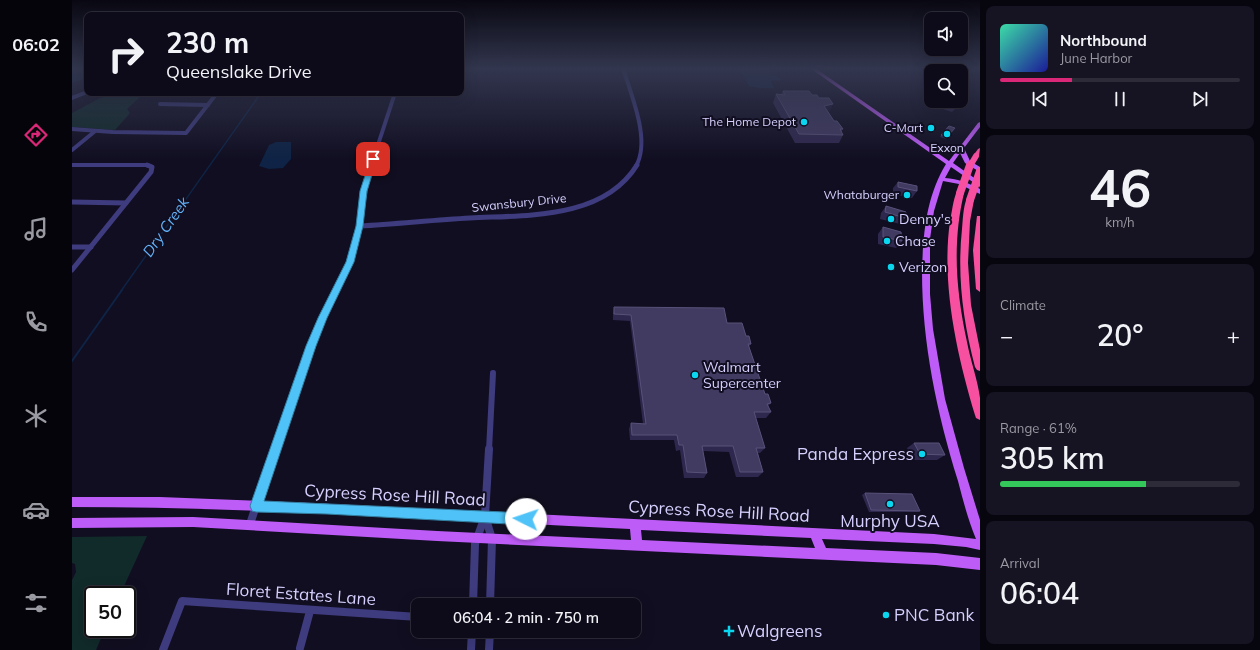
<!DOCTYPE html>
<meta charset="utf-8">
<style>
:root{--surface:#0d0a19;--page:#161322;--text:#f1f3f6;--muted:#9a9aa2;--line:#2d2b38;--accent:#db2777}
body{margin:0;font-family:Mulish,sans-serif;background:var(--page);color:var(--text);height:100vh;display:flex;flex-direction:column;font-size:15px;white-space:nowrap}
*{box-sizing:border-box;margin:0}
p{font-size:13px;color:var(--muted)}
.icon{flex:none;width:22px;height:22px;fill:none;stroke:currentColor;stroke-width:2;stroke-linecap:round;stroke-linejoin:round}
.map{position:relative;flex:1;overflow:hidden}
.details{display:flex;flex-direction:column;gap:6px;padding:6px;background:#07060e;width:280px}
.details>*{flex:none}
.banner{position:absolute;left:12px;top:12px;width:380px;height:84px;border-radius:8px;box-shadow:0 4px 16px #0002,0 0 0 1px var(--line);background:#0d0a19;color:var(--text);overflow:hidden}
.tools{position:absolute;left:852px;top:12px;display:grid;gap:8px}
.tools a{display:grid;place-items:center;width:44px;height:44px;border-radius:8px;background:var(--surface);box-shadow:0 4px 16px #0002,0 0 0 1px var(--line);font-size:20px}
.speed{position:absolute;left:12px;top:586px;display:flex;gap:8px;font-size:20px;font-weight:700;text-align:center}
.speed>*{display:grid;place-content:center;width:52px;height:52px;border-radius:50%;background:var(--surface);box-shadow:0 4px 16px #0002,0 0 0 1px var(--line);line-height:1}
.speed .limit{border:2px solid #111;border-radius:6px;background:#fff;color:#111}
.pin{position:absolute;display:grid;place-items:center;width:34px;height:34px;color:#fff;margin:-17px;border-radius:8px;box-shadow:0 2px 6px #0006}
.me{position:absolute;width:44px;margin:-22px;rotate:274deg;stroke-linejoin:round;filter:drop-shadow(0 0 3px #0008)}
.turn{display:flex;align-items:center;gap:14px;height:84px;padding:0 16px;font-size:18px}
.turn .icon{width:52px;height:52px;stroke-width:2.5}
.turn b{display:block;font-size:28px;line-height:34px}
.big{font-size:30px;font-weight:600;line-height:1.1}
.details .card{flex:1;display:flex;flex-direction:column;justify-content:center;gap:6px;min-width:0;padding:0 14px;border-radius:8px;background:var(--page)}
.details .dial{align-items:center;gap:0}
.dial b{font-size:52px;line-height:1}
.song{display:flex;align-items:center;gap:12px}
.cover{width:48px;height:48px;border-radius:6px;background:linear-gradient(135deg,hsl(160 70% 55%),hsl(240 70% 35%))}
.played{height:4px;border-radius:2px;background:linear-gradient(90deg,var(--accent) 30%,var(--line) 30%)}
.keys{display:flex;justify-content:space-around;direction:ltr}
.heat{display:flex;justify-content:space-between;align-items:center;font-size:22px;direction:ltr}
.charge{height:6px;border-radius:3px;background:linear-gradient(90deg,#34c759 61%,var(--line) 0)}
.trip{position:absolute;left:339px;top:598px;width:230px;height:40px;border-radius:8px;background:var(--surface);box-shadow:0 4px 16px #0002,0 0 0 1px var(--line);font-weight:600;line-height:40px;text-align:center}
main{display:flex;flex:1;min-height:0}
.menu{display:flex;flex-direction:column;width:72px;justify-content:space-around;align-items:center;background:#05040a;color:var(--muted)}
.menu .icon{width:28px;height:28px}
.menu .on{color:var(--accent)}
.menu b{font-size:18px;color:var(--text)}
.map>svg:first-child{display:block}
.green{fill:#112a2a}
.water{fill:#0e2345}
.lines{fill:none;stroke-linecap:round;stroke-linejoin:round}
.stream-far1{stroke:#0e2345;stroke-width:1.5}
.stream{stroke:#0e2345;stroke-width:2}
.minor-far3{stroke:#3e3b7e;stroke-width:4}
.minor-far2{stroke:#3e3b7e;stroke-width:5}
.minor-far1{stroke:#3e3b7e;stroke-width:6}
.minor{stroke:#3e3b7e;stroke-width:8}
.major{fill:#be5cf8;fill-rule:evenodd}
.highway{fill:#f850a0;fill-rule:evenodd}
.highway-bridge-far1{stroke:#f850a0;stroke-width:6}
.highway-bridge{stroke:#f850a0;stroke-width:8}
.wall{fill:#2f284e}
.shaded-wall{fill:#1c1634}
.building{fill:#413a61;stroke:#585179}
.route{fill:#4fc3f7;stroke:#337fa1}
.poi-dot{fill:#0ad7ef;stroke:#110e21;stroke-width:1.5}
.labels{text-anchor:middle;stroke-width:4;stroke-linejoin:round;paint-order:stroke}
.far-poi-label{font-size:12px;fill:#d5d0fd;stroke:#110e21;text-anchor:end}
.far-street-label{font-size:12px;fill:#d5d0fd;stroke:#110e21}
.poi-label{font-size:14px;fill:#d5d0fd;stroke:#110e21;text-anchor:start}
.water-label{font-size:15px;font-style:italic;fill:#62b2f9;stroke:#110e21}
.near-poi-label{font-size:17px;fill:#d5d0fd;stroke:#110e21;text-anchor:start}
.near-street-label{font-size:17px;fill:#d5d0fd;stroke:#110e21}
</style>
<main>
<nav class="menu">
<b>06:02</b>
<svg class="icon on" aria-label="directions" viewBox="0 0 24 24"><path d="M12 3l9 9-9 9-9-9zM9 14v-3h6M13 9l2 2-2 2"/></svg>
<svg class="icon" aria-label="music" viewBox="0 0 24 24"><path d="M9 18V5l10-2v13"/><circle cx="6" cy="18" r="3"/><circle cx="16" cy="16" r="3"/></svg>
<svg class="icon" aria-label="phone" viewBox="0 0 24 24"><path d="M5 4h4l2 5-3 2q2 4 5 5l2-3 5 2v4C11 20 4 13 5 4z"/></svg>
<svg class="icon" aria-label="climate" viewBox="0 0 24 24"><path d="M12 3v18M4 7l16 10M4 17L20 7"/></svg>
<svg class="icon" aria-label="car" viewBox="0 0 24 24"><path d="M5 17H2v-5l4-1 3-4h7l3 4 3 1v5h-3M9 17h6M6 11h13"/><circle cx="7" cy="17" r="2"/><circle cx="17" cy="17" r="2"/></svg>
<svg class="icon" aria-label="filters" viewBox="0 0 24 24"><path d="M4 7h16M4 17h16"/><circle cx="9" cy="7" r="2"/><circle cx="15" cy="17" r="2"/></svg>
</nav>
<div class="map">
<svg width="908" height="650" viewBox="0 0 908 650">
<rect width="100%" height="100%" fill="#110e21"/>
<g class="green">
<polygon points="46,93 53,93 68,97 55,109 58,113 43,130 0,127 0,113 28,98"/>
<polygon points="75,536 48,595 21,595 21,629 33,629 24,650 0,650 0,580 4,572 3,564 0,563 0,537"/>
</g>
<g class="water">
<polygon points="12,68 15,68 15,78 0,83 0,71"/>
<polygon points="666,68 695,68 710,80 699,81 702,88 686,88 677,86"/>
<polygon points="204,142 219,142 219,159 211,168 197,169 187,166 197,145"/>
</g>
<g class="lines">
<polyline class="stream-far1" points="49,291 189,93"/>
<polyline class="stream" points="0,361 50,290"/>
<g class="minor-far3">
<path d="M551 68C559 95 579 140 564 166"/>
<polyline points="0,98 15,92"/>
<polyline points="88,104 136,105"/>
<polyline points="0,129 41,132 114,133 145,93"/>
<polyline points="0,150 22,132"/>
<polyline points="0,165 74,165 78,166"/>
<polyline points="299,166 323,93"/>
</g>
<g class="minor-far2">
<polyline points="0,202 54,203"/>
<path d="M288 226C325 224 361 220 398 218 453 215 531 220 565 165"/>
<polyline points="0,247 19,247"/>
<polyline points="0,270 79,172 80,167 75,165"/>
<path d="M264 291C273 272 281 254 286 233 291 210 292 188 299 165"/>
</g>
<g class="minor-far1">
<polyline points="203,450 235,355 264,290"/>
<polyline points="417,450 421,373"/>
</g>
<g class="minor">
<polyline points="413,516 420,539 418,605"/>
<polyline points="178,524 203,449"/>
<polyline points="401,605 403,544 413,516 417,449"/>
<polyline points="518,631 554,634"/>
<polyline points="228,648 238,611"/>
<polyline points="91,650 110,601 346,617"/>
<polyline points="399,650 400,631"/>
<polyline points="417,650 418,631"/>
</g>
<path class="major" d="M738 68H743L877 161 906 123 908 122V127L892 148 898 161 908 167V172L893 163 888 153 881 163 908 182V187L879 167 873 178C886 179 897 183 908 189V194L887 184 871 181 862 211 858 239V294L861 329 873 399 892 468 908 520V550L894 547 862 544 750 539 754 548 864 553 908 558V570L864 565 365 541 121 527 0 528V518L121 517 365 531 559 540 558 529C372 520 186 507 0 507V497H88L239 503 862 534 904 539C896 520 891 500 886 481 865 413 850 343 850 272 851 234 854 197 874 164ZM569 530 739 538 743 548 570 540Z"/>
<g class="highway">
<polygon points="908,148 907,156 902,157 901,156 906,149"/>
<path d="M885 191H888L892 193C880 243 884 291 895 342 898 359 906 381 908 398 908 405 908 413 908 420L904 418 903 415C885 355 869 284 878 221 880 212 881 200 885 191Z"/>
<path d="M895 198H898L902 200 898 221 896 263 899 305 908 350V371L905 370 903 367C891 321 885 276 890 229 891 219 891 207 895 198Z"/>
<polygon points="905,216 908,216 908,292 904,289 901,250"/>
</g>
<polyline class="highway-bridge-far1" points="898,166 904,156"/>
<g class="highway-bridge">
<polyline points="888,193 898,165"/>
<polyline points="898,200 908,171"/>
</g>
</g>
<g class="wall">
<polygon points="711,91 740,95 757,113 762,121 771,129 769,132 771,135 767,143 723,143 701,103 704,94 709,94"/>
<polygon points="865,101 889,101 886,107 880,112 862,106"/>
<polygon points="883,128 874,139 868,137 869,135"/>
<polygon points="826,182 845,191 840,198 821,194 821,188"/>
<polygon points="814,206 833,218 828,224 808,219 809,213"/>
<polygon points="811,227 830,241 824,248 806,244 806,234"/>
<polygon points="542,307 655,323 674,336 679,344 677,347 693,394 699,403 696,406 699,412 694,418 684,418 693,448 688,453 686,453 691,472 686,477 664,477 657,452 631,451 635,473 632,478 612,478 608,450 604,451 602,440 558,440 557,429 559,423 571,424 558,321 541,320 541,313"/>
<polygon points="842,443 873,455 865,460 841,460 835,448"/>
<polygon points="793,493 848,511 846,512 797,512 790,495"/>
</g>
<g class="shaded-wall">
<polygon points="890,101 886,107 880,112 885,106"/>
<polygon points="761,104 757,113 752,106"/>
</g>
<g class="building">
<polygon points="711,91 737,91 740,95 745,95 747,98 757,98 761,104 752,106 762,121 765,121 771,129 768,129 771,135 727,134 704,94 713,95"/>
<polygon points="889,100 890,101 885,106 871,101 889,101"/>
<polygon points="877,126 883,128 875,137 869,135"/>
<polygon points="826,182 845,186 845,191 826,187"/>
<polygon points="814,206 834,212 833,218 813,212"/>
<polygon points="811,227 829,232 830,241 811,237"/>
<polygon points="542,307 652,308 655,323 670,323 674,336 677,336 679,344 676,344 693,394 696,394 699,403 695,404 699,412 682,412 693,448 684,448 691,472 668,472 661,446 630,446 635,473 615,472 611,445 607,445 605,435 560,435 559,423 574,424 559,315 542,314"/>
<polygon points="842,443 867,443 873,455 848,454"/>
<polygon points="793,493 840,494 848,511 799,510"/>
</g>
<linearGradient id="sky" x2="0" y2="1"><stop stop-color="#090812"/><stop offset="0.43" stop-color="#32364e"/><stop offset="1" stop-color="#32364e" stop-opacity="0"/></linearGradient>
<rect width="908" height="159" fill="url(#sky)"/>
<polygon class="route" points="299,157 305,159 295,191 291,226 282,262 255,318 244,346 192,501 454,513 459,515 460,519 459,523 454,525 255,514 184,512 180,511 178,506 234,346 246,318 274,262 284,226 288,191"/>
<g class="poi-dot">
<circle cx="732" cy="122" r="4"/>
<circle cx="859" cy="128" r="4"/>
<circle cx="875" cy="134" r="4"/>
<circle cx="835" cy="195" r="4"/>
<circle cx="819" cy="219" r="4"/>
<circle cx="815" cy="241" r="4"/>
<circle cx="819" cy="267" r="4"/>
<circle cx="623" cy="375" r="4"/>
<circle cx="850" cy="454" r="4"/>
<circle cx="818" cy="504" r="4"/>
<circle cx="814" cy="615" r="4"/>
<path d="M655 625h4v4h4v4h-4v4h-4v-4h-4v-4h4z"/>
</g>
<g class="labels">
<g class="far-poi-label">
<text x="724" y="126">The Home Depot</text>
<text x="851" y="132">C-Mart</text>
<text x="875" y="152" text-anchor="middle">Exxon</text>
<text x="827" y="199">Whataburger</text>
</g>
<g class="far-street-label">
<text transform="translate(447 203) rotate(-6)" y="4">Swansbury Drive</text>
</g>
<g class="poi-label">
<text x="827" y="224">Denny's</text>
<text x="823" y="246">Chase</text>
<text x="827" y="272">Verizon</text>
<text x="631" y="372">Walmart<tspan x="631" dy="16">Supercenter</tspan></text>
</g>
<g class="water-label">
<text transform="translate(94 227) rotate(-55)" y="5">Dry Creek</text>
</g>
<g class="near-poi-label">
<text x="842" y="460" text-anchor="end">Panda Express</text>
<text x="818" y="527" text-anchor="middle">Murphy USA</text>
<text x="822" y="621">PNC Bank</text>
<text x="665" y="637">Walgreens</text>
</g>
<g class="near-street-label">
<text transform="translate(323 495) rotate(3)" y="6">Cypress Rose Hill Road</text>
<text transform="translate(647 511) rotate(3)" y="6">Cypress Rose Hill Road</text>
<text transform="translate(229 594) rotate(4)" y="6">Floret Estates Lane</text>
</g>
</g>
</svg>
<div class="tools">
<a><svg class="icon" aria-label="sound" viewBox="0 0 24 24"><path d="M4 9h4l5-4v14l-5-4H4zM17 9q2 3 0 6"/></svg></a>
<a><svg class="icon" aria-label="search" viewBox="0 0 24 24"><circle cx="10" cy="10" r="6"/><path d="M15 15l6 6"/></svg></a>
</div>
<div class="speed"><div class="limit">50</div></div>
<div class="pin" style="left:301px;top:159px;background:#d93025"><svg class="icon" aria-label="arrive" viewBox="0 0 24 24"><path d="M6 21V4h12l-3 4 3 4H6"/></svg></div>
<svg class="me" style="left:454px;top:519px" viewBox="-20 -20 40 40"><circle r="19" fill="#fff"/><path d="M0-13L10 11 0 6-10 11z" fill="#4fc3f7"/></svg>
<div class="trip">06:04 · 2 min · 750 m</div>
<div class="banner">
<div class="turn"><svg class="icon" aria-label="right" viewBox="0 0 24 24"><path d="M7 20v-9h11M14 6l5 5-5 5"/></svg><div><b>230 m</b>Queenslake Drive</div></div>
</div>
</div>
<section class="details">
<div class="card">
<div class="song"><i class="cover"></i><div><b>Northbound</b><p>June Harbor</p></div></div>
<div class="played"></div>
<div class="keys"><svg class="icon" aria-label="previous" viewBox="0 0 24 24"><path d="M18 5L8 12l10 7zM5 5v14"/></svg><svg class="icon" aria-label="pause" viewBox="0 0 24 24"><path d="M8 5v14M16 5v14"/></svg><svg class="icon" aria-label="next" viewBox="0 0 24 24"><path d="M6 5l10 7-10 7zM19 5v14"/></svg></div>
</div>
<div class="card dial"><b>46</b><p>km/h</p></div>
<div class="card"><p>Climate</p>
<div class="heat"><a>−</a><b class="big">20°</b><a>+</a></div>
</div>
<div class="card"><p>Range · 61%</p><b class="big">305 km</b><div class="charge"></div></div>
<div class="card"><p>Arrival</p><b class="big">06:04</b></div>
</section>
</main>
